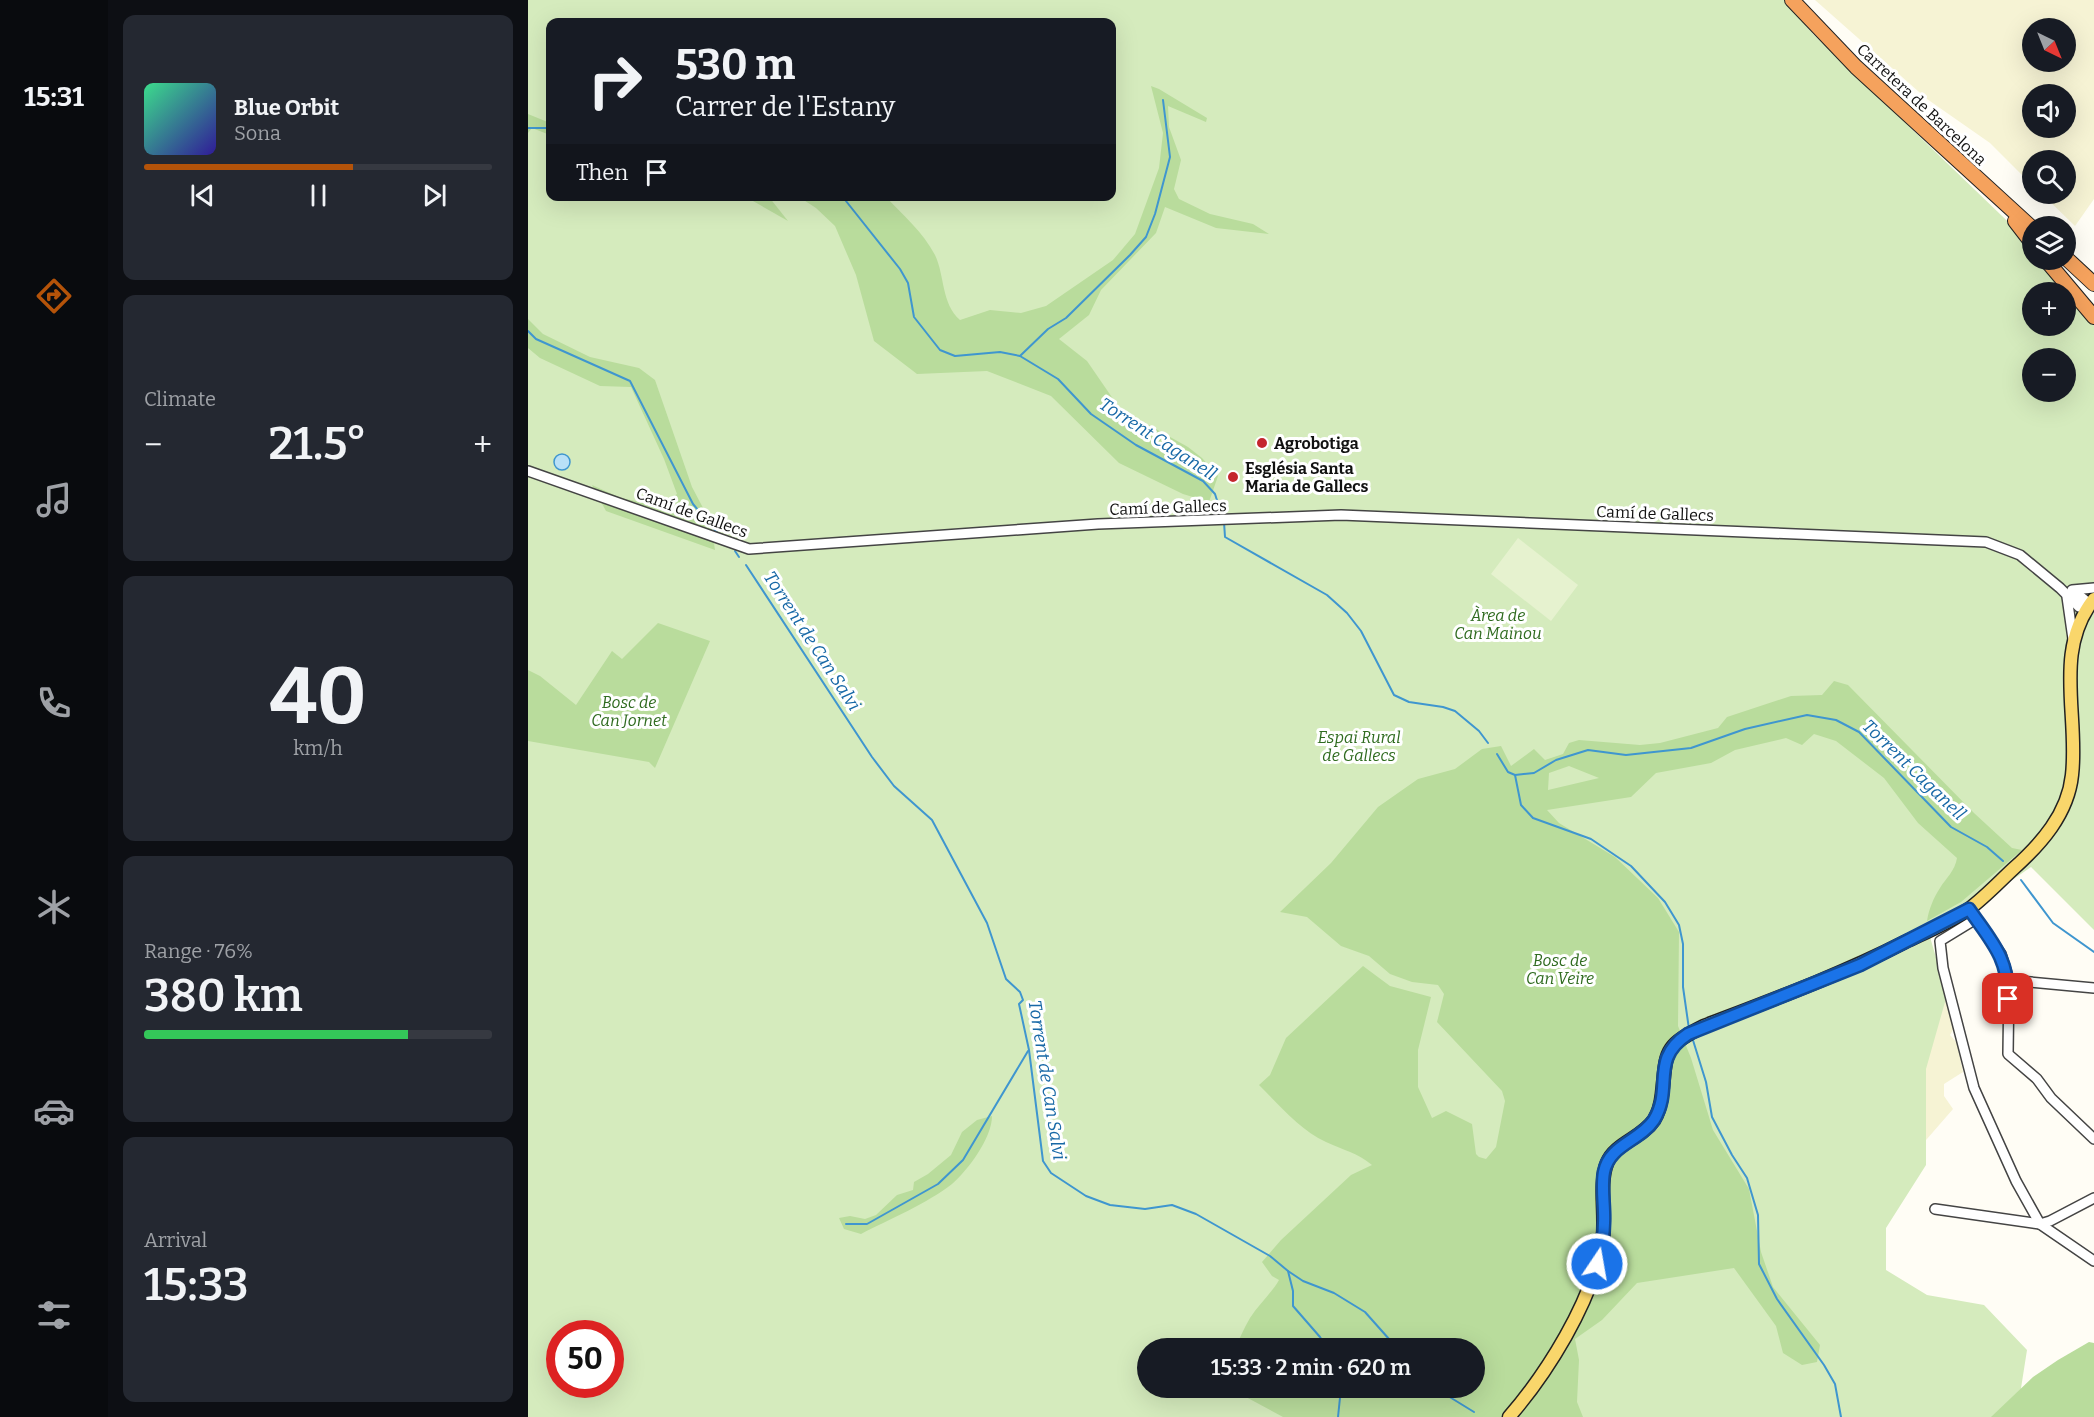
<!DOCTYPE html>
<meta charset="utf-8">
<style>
:root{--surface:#171b24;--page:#242831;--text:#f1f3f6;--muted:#9ea1a6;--line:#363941;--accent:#b45309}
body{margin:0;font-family:Bitter,serif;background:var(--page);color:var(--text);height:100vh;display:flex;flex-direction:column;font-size:22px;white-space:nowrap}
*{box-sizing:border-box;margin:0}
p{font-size:20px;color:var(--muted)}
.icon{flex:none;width:33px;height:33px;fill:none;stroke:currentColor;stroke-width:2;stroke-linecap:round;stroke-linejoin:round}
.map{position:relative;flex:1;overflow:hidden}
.details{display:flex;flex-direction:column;gap:15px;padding:15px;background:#0d0f14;width:420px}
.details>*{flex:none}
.top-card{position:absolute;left:18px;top:18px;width:570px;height:183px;border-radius:12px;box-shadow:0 6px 24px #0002;background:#171b24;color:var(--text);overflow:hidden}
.needle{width:39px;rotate:137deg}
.fabs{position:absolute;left:1494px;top:18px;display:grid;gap:12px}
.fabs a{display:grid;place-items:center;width:54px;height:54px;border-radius:50%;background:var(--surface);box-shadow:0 6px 24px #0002;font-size:30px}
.speed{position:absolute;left:18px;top:1320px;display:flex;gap:12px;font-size:30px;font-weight:700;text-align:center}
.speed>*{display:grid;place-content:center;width:78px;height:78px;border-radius:50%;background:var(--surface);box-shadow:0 6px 24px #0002;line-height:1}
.speed .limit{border:9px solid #d22;background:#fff;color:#111}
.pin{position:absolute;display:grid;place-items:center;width:51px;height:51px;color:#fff;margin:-26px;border-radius:12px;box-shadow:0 3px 9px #0006}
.me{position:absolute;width:66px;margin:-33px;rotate:12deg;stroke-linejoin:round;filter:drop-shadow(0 0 4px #0008)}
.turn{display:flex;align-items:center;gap:21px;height:126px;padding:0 30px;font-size:27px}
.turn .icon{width:78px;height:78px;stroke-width:2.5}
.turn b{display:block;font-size:42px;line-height:51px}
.then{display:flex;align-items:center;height:57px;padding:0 30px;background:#0003;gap:12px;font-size:22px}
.big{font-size:45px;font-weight:600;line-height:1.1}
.details .tile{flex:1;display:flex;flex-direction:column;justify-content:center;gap:9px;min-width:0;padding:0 21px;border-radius:12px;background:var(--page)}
.details .dial{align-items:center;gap:0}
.dial b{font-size:78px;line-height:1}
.song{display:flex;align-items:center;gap:18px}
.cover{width:72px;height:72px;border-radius:9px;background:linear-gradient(135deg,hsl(150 70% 55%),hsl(250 70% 35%))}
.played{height:6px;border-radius:3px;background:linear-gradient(90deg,var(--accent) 60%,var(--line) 60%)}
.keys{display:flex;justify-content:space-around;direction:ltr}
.heat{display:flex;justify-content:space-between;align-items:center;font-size:33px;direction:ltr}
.charge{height:9px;border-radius:4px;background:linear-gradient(90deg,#34c759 76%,var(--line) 0)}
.trip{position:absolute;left:609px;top:1338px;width:348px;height:60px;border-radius:30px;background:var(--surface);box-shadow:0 6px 24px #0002;font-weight:600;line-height:60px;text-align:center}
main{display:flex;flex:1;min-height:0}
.dock{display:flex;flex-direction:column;width:108px;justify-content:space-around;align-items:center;background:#090b0e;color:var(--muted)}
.dock .icon{width:42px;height:42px}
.dock .current{color:var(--accent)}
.dock b{font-size:27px;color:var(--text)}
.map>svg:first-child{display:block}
.farmland{fill:#f6f3d4;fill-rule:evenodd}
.green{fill:#d5ebbd;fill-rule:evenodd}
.forest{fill:#b9dc9c;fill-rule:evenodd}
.pitch{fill:#e6f2cf}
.water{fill:#b9e0f7;stroke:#3f96cf;stroke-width:1.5}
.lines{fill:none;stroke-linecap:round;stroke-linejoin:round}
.stream{stroke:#3f96cf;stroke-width:2}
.minor-casing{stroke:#444;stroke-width:12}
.major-casing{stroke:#222;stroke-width:15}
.highway-casing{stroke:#222;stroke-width:16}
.minor{stroke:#fff;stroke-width:9}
.major{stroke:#f9d66b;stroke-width:12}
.highway{stroke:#f5a25d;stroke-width:14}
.route-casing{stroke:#114b97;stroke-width:15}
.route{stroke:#1a73e8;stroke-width:10}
.poi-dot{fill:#c4262e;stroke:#fff;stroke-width:2}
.labels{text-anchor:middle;stroke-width:6;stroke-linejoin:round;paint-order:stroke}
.street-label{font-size:16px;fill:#111;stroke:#fff}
.poi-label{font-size:16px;font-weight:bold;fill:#111;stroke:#fff;text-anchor:start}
.park-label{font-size:16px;font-style:italic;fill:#2f6b1f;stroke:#fff}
.water-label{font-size:18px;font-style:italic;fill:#1768a6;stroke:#fff}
</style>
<main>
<nav class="dock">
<b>15:31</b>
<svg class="icon current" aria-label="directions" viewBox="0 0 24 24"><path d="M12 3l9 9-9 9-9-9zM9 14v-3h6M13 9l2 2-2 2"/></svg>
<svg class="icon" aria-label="music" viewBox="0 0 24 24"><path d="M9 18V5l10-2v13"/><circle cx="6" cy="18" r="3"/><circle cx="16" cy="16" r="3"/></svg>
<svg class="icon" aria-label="phone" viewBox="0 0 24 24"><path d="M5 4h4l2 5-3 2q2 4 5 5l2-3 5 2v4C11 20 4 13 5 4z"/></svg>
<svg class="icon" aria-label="climate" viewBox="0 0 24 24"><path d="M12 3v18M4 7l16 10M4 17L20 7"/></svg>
<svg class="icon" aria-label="car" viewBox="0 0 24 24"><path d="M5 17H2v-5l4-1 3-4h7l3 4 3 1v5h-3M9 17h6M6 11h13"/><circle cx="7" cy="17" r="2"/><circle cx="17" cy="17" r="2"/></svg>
<svg class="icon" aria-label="filters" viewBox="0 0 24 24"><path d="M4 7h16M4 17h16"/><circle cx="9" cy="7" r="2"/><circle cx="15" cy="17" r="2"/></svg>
</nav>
<section class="details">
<div class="tile">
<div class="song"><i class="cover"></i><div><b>Blue Orbit</b><p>Sona</p></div></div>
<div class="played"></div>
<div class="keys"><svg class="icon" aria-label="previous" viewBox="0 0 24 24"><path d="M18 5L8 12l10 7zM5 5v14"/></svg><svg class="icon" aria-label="pause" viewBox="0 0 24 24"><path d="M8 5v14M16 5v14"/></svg><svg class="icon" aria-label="next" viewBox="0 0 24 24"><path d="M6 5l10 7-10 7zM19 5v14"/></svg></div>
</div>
<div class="tile"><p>Climate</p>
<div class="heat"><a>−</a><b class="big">21.5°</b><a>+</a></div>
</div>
<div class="tile dial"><b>40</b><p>km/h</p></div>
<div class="tile"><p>Range · 76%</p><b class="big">380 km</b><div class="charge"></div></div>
<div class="tile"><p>Arrival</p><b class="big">15:33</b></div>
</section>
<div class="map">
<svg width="1566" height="1417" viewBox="0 0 1566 1417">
<rect width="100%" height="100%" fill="#fffdf5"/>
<g class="farmland">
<path d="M1287 0H1566V199L1547 226 1514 194H1538V160H1504V185L1462 143 1399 99ZM1504 28H1538V62H1504ZM1504 94H1538V128H1504Z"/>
<polygon points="1419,991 1426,1028 1422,1035 1429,1043 1435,1072 1416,1084 1416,1096 1425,1109 1385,1155 1356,1070"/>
</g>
<path class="green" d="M0 0H1256L1285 34 1500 241 1504 247V260H1514L1566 322V930L1503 867 1402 937 1419 995 1398 1069V1165L1358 1228V1270L1399 1295 1456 1305 1499 1350 1491 1401 1478 1417H0ZM22 22H584V196H22ZM1504 292H1538V326H1504ZM1504 358H1538V392H1504ZM32 1334H82V1384H32ZM620 1348H946V1388H620Z"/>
<g class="forest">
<path d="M623 86 631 89 679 118 678 122 640 106 641 127 653 160 646 189 651 199 682 214 725 224 741 234 688 228 637 207 628 233 573 290 561 315 531 339 559 361 592 409 660 447 674 458 690 476 681 502 655 494 591 463 523 396 459 371 389 374 346 341 328 275 307 226 288 208 271 197H358C375 215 395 232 407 255 417 276 413 303 432 320L462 310 493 313 518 306 585 260 607 234 631 168 635 133Z"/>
<polygon points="0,114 22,123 22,135 4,128 0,133"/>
<polygon points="218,197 241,197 260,221"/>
<polygon points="0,319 15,334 62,357 111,368 127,380 164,487 183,523 187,550 78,511 64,485 93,498 132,506 149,494 136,459 103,387 72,386 12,358 0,348"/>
<polygon points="130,623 182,641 127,768 121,762 0,741 0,670 12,676 48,705 84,651 94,659"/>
<path d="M1306 681 1320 685 1446 813 1484 848 1494 850 1433 902 1399 921C1401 909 1405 899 1412 888 1418 878 1427 871 1429 858L1390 823 1356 778 1308 741 1286 734 1274 745 1258 738 1207 750 1183 763 1128 773 1103 797 1019 810 1031 823 1087 857 1130 898 1151 932 1150 1026 1163 1058 1185 1130 1221 1189 1233 1252 1245 1287 1292 1345 1289 1362 1274 1365 1255 1353 1248 1326 1206 1268 1109 1283 1074 1320 1047 1339 1051 1360 1049 1402 1055 1417H755L703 1389V1388H946V1348H707C712 1338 716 1328 722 1318 731 1304 743 1294 751 1280L744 1276 734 1262 753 1240 823 1175 844 1165C830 1153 815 1150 798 1142 772 1130 751 1105 731 1085L742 1075 758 1038 835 966 862 986 903 997 890 1050V1087L904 1118 918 1111 944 1124 948 1154 951 1157 958 1159 968 1147 977 1101 974 1091 909 1022 916 994 910 985 884 982 862 974 841 956 813 946 779 917 752 912 803 863 850 807 890 779 927 769 954 749 973 746 983 766 1006 749 1017 760 1035 754 1041 743 1051 740 1112 745 1132 743 1190 728 1199 717 1263 696 1294 695ZM1041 766 1071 778 1020 790 1021 773Z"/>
<path d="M464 1116C464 1138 440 1170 424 1184 400 1203 360 1220 333 1234L316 1229 311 1218 322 1216 337 1219 348 1215 369 1195 385 1190 386 1182 400 1174 423 1155 434 1132 449 1120Z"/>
<polygon points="1561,1342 1566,1343 1566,1417 1463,1417 1505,1377 1530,1360"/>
</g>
<polygon class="pitch" points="990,538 1050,585 1023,621 963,574"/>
<circle class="water" cx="34" cy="462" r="8"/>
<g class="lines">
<g class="stream">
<polyline points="0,128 22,128"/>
<polyline points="314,196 372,269 380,283 386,317 412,350 427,356 472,352 492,356 530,379 563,414 608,445 675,481 687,494 694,516"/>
<polyline points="0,331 8,339 102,381 165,504 191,535"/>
<polyline points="492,356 520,329 538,318 602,255 618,237 627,214 642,157 635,100"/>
<polyline points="696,522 697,537 799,595 819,613 833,631 866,695 881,702 915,707 927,711 951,731 960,743"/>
<polyline points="207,551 211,557"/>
<polyline points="218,565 344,757 366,786 404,820 459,923 478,979 492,992 495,1000 491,1004 501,1050 515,1161 523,1173 558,1196 582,1205 617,1209 644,1205 668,1214 742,1256 760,1271 775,1281 806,1293 837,1312 869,1348"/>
<polyline points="969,754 980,772 987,775 1006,773 1028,760 1060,750 1098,755 1163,748 1217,729 1279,715 1308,720 1331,732 1423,827 1459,847 1475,861"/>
<polyline points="987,775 993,805 1005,818 1063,839 1103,866 1137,902 1151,925 1155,944 1155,987 1161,1029"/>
<polyline points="1493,880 1525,923 1566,952"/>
<polyline points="1164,1037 1178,1082 1184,1117 1204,1155 1219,1178 1230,1215 1231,1264 1249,1299 1296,1365 1307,1384 1313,1417"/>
<polyline points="318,1224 339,1224 410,1184 435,1160 500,1051"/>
<polyline points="760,1271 765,1291 765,1306 792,1337 799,1348"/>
<polyline points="907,1388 946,1412"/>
<polyline points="810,1417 813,1388"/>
</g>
<defs>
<g id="minor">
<polyline points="0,471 221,549 570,524 813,515 1458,542 1492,555 1532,588 1551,607 1560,606 1557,600 1546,591"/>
<polyline points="1544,590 1566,588"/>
<polyline points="1539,597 1545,639"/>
<polyline points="1445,915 1473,954 1481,980 1480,1054 1509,1079 1523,1098 1566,1139"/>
<polyline points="1448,919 1412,941 1415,968 1446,1088 1488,1181 1512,1224"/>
<polyline points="1481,980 1566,988"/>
<polyline points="1407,1209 1512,1224 1566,1261"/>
<polyline points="1512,1224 1522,1221 1566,1198"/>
</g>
<path id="major" d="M981 1417C1020 1372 1062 1304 1074 1245 1079 1219 1070 1186 1079 1163 1087 1143 1114 1138 1126 1120 1131 1112 1133 1103 1134 1094 1139 1051 1134 1047 1176 1026 1244 1000 1312 975 1377 942 1398 932 1422 922 1441 909 1457 897 1471 882 1485 869 1513 844 1540 814 1544 775 1551 715 1525 651 1566 599"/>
<g id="highway">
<polyline points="1264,0 1328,67 1504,228"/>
<polyline points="1487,221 1504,243"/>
<polyline points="1538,258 1566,284"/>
<polyline points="1518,260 1566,317"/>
</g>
</defs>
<use href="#minor" class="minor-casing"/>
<use href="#major" class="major-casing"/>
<use href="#highway" class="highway-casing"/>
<use href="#minor" class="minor"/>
<use href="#major" class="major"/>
<use href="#highway" class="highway"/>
</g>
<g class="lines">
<defs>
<path id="route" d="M1069 1264C1073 1250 1076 1237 1076 1223 1077 1207 1073 1188 1076 1172 1081 1145 1112 1141 1126 1120 1146 1087 1121 1060 1160 1034L1332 965 1441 909C1463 941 1481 958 1480 999"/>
</defs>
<use href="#route" class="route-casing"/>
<use href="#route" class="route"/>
</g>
<g class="poi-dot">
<circle cx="734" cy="443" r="6"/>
<circle cx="705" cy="477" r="6"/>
</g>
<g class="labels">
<g class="street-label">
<text transform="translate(1394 104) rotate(43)" y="6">Carretera de Barcelona</text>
<text transform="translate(640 507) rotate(-2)" y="6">Camí de Gallecs</text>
<text transform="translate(164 512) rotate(20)" y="6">Camí de Gallecs</text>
<text transform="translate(1127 513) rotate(2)" y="6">Camí de Gallecs</text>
</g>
<g class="poi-label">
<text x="746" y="449">Agrobotiga</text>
<text x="717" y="474">Església Santa<tspan x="717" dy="18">Maria de Gallecs</tspan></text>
</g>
<g class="park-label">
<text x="970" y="621">Àrea de<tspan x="970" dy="18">Can Mainou</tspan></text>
<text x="101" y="708">Bosc de<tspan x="101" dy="18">Can Jornet</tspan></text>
<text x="831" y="743">Espai Rural<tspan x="831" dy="18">de Gallecs</tspan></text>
<text x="1032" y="966">Bosc de<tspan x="1032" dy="18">Can Veire</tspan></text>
</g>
<g class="water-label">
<text transform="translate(630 439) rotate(33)" y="6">Torrent Caganell</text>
<text transform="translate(284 641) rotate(57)" y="6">Torrent de Can Salvi</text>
<text transform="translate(1386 770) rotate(44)" y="6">Torrent Caganell</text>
<text transform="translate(519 1080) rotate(81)" y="6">Torrent de Can Salvi</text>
</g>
</g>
</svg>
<div class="fabs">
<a><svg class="needle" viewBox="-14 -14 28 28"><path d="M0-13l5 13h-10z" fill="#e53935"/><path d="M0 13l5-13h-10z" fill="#9ea1a6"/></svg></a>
<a><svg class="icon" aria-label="sound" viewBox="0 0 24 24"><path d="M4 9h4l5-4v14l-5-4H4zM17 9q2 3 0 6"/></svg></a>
<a><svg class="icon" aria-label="search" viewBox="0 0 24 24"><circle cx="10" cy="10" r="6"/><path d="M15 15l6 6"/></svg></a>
<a><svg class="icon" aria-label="layers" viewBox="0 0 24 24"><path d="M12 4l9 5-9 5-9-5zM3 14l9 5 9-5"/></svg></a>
<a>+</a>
<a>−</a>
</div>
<div class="speed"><div class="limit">50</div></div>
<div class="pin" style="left:1480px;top:999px;background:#d93025"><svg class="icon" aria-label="arrive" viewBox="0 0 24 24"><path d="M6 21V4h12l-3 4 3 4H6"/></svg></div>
<svg class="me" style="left:1069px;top:1264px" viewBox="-20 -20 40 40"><circle r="17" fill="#1a73e8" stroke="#fff" stroke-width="3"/><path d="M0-11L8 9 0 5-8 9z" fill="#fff"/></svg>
<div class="trip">15:33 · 2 min · 620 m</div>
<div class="top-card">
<div class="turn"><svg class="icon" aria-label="right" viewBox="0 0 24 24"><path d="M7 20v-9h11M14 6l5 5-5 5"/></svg><div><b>530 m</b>Carrer de l'Estany</div></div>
<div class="then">Then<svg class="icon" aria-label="arrive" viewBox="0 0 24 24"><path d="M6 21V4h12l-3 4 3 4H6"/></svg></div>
</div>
</div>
</main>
